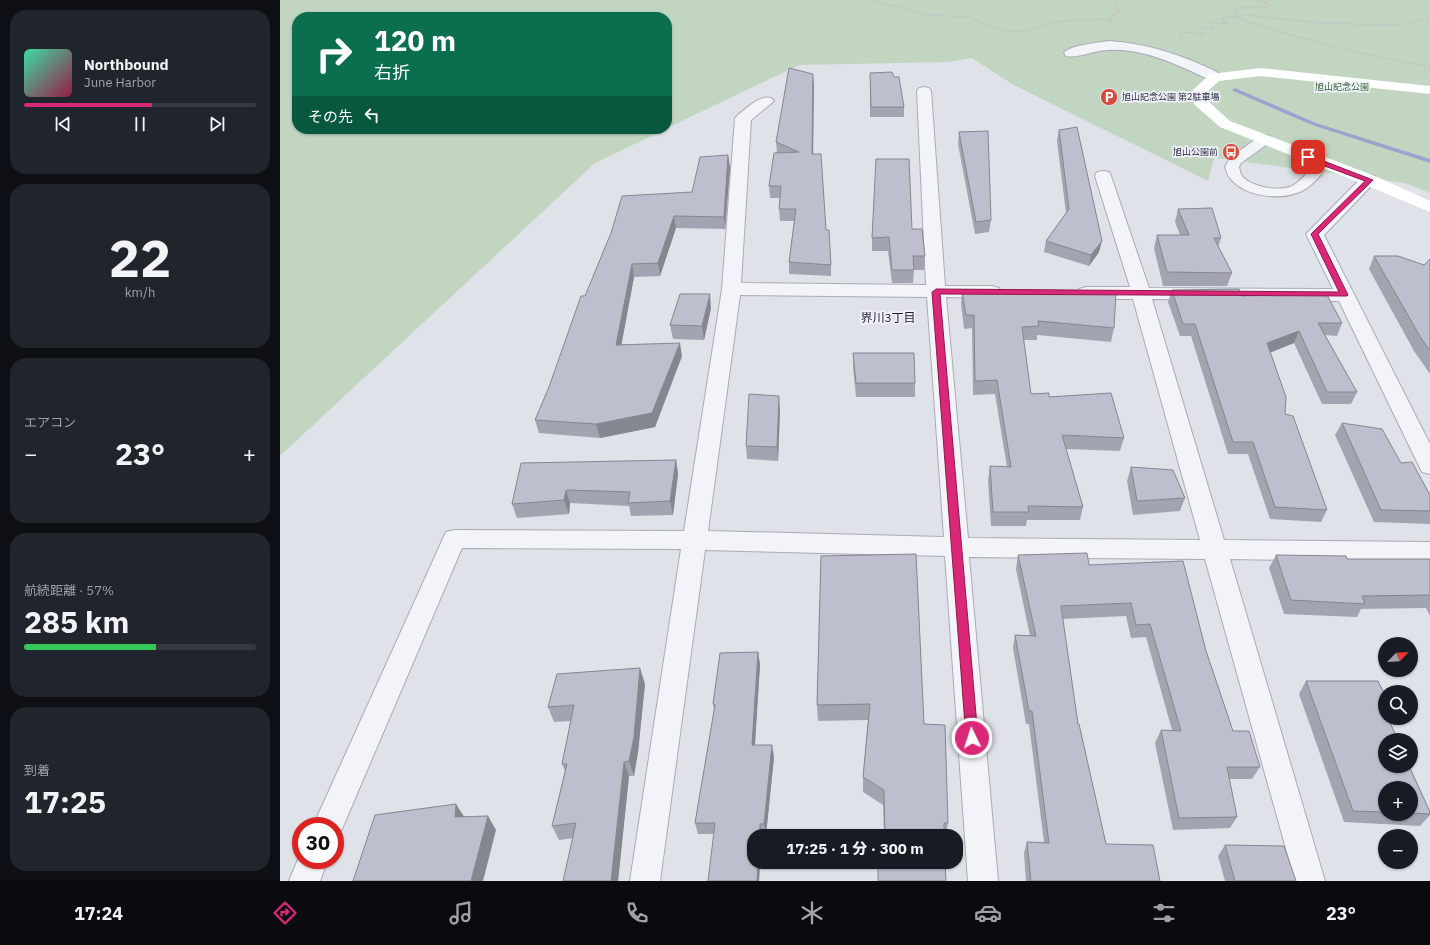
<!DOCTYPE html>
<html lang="ja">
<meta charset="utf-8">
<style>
:root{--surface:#171b24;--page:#20242c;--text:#f1f3f6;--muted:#9ea1a6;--line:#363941;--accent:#db2777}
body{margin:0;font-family:"IBM Plex Sans","Noto Sans JP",sans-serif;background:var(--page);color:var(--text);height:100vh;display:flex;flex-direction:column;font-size:15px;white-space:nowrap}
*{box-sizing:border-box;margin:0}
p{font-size:13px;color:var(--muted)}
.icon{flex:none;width:22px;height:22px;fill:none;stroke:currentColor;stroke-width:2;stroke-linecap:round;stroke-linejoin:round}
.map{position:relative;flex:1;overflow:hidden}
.drawer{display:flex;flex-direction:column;gap:10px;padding:10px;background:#0d0f14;width:280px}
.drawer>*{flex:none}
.guide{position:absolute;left:12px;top:12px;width:380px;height:122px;border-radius:16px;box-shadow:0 1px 3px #0004;background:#0b6e4f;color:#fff;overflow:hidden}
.needle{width:26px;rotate:66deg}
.buttons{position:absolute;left:1098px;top:637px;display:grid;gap:8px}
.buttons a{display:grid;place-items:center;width:40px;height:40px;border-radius:50%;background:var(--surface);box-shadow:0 1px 3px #0004;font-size:20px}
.speed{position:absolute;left:12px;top:817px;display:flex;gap:8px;font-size:20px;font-weight:700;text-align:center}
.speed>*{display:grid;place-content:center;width:52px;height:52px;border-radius:50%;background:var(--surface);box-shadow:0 1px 3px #0004;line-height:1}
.speed .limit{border:6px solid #d22;background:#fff;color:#111}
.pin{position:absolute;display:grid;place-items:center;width:34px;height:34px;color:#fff;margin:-17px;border-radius:8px;box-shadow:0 2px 6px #0006}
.me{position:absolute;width:44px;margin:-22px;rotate:356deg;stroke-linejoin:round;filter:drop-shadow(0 0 3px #0008)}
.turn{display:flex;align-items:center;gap:14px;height:84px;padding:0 16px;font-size:18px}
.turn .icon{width:52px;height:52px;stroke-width:2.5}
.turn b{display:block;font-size:28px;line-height:34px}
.then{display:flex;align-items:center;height:38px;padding:0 16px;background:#0003;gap:8px;font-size:15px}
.big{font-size:30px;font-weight:800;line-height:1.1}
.drawer .widget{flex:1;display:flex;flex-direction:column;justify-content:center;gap:6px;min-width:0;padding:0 14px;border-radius:16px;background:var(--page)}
.drawer .dial{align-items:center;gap:0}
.dial b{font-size:52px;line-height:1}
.song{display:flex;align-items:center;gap:12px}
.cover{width:48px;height:48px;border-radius:6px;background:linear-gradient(135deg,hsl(160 70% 55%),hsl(340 70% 35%))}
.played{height:4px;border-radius:2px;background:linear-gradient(90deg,var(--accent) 55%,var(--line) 55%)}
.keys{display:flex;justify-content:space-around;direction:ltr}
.heat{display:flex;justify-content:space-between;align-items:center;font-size:22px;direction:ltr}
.charge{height:6px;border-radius:3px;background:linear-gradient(90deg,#34c759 57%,var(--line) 0)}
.trip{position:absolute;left:467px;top:829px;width:216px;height:40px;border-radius:16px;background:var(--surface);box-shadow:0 1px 3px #0004;font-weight:800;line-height:40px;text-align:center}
.dock{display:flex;height:64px;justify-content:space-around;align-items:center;background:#090b0e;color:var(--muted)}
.dock .icon{width:28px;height:28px}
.dock .active{color:var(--accent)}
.dock b{font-size:18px;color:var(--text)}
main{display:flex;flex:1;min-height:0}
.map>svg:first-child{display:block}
.green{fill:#c1d5c1}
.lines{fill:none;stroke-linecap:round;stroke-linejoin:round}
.stream{fill:#99a5cd;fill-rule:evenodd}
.lane-casing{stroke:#a8abb8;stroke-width:2}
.street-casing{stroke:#a8abb8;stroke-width:2}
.path{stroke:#bec0c9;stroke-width:1.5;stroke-dasharray:2 2;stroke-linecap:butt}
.lane{fill:#f3f4f8;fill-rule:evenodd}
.street{fill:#f3f4f8;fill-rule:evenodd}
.secondary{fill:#fff;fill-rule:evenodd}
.wall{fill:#a3a4b1;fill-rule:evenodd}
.shaded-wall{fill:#848690}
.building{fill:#bdbfce;stroke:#848690}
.route{fill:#db2777;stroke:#8e194d}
.labels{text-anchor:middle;stroke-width:3.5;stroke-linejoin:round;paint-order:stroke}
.far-park-label{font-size:9px;fill:#346036;stroke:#f0f1f7}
.far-poi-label{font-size:9px;fill:#272b43;stroke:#f0f1f7;text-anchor:start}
.neighbourhood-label{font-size:12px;fill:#1a1c34;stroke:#f0f1f7}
</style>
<main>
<section class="drawer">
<div class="widget">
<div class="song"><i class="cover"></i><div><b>Northbound</b><p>June Harbor</p></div></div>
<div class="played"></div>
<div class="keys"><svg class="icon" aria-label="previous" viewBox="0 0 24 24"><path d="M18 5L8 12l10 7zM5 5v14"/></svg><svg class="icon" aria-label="pause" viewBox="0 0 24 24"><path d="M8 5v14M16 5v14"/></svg><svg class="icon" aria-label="next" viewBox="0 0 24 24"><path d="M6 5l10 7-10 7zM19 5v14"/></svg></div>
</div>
<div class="widget dial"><b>22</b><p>km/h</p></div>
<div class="widget"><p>エアコン</p>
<div class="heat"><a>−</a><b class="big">23°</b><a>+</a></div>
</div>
<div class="widget"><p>航続距離 · 57%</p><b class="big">285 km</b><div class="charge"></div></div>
<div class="widget"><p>到着</p><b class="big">17:25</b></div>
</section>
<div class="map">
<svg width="1150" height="881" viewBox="0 0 1150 881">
<rect width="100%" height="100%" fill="#e0e2ea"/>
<polygon class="green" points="0,0 1150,0 1150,193 1125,183 934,158 928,181 732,84 692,58 668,62 519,65 387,128 387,17 17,17 17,129 386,129 315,163 0,456"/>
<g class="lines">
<polygon class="stream" points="955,88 1036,123 1150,159 1150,163 1032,125 953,91 952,90"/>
<defs>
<path id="lane" d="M985 135 990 136 991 139 990 142 961 163 959 167C960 170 960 173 962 176 971 187 998 192 1012 186 1022 181 1030 169 1038 160H1048L1050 163C1043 173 1032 186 1022 191 1001 201 964 197 950 178 947 175 947 171 945 167L950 158 980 136Z"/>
<g id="street">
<path d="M828 41C862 43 893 52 924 66 930 69 938 71 942 77L940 80 935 81 930 80C898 65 864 48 828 50 816 50 796 59 786 56L784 53C790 45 818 43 828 41Z"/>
<path d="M644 87 649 88 651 91 665 286H712L719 288 721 292 719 296 712 298 666 297 688 538 920 540 853 299H806L799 297 797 293 799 289 806 287H850L815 176 817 172 823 171 829 172 831 176 869 288 1053 289 1026 234 1083 176 1089 175 1095 176 1097 180 1044 235 1150 444V474L1142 472 1139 466 1059 301 872 299 944 540 1150 542V562L950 559 1045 881H1015L925 559 689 557 718 881H688L665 556 425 550 380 881H350L401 549 182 548 59 836 55 838V826H33L166 532 174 530 404 531 442 289 455 118 458 115C467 108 479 95 491 98L494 101 471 120 461 283 646 285 637 91 639 88ZM460 295 647 297 664 537 428 531Z"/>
<polygon points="21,852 21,860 48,860 40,881 9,881"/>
</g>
</defs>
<use href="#lane" class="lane-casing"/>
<use href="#street" class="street-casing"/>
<g class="path">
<polyline points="589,0 648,15 688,17 720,30 739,32 782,21 828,19"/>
<polyline points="831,0 835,3 839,11 828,19 834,24"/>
<polyline points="955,16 957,8 986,7 989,5 979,0"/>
<path d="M955 17C1016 39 1086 55 1150 67"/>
<polyline points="905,38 899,35 902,32 923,34 922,27 934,28 932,22 946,24 942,18 968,15 1040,23 1107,25 1126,24 1150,18"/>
</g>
<use href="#lane" class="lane"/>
<use href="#street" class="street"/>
<polygon class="secondary" points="981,68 1150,86 1150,94 981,76 939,81 928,91 929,102 950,121 1095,176 1150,201 1150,212 1083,184 940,127 917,107 914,104 913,90 930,74"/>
</g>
<g class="wall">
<polygon points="590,73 624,107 624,117 590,117"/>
<polygon points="533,74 533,154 546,230 551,265 551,276 509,274 509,262 514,221 500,221 499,209 500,198 490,198 489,186 497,153 496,142"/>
<polygon points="779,130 819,252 809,266 764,252 766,241 786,213 777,141"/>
<polygon points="679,132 711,220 709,232 695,234 678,144"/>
<polygon points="448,155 450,168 445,229 396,228 380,276 354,277 341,344 402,356 375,427 320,438 259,433 255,420 269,387 305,296 412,192"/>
<polygon points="898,209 941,238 938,247 952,273 947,286 883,286 874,248 877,235 900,235 895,222"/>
<polygon points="632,229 645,256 644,270 634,270 633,283 612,283 608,251 592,251 592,238"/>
<polygon points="1094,256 1144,265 1150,259 1150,374 1134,351 1089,269"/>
<polygon points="682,290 834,328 831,342 757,335 757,340 743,340 751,394 769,397 844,438 840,451 786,449 803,507 800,520 747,520 746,526 711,526 708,480 710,466 727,467 715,394 693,395 692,328 684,329 681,304"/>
<polygon points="892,290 962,296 1062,323 1057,336 1045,335 1077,392 1071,404 1042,404 1014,343 990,352 1005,414 1047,510 1041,522 990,519 968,454 948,454 911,336 900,336 888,302"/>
<polygon points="431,308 424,340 393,339 390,325"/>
<polygon points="573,353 635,383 635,397 576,397 573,367"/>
<polygon points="500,410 498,461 467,459 466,446"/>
<polygon points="1062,423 1121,463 1150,495 1150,524 1094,522 1055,435"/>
<polygon points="396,460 398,474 393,515 351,516 349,506 290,503 289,514 237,518 232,504"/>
<polygon points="851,467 905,498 900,511 853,515 847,481"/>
<polygon points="738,555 809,565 926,651 953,731 980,767 972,779 949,779 957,817 950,828 893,830 875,743 881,730 892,730 866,637 851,638 846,616 782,619 798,724 826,844 880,881 746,881 744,853 747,842 764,842 749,724 746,724 733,648 735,635 750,636 736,569"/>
<polygon points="996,555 1067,559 1150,559 1150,616 1146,608 1081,609 1077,617 1004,614 989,568"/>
<polygon points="541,556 644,724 668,823 666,836 604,836 603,805 583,792 583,777 588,720 538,721 537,705"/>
<polygon points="478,652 480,665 475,745 494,757 486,835 482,835 474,862 480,862 479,881 434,834 418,834 415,823 434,710 433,704"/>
<path d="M1026 681 1105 718H1112L1109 721 1150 812V815L1140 826 1064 822 1019 694ZM1105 788H1131V814H1105Z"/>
<polygon points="365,684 358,752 354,776 349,776 338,881 283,881 293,838 279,840 272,826 285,771 282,764 291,721 274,722 268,707"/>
<polygon points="945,845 1016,881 945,881 938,856"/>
<polygon points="598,862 665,862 666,881 598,881"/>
</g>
<g class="shaded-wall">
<polygon points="533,74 534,85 533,165 532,154"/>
<polygon points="448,155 450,168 445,229 444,217"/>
<polygon points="394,216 396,228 380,276 378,263"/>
<polygon points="822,241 819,252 809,266 811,255"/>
<polygon points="352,264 354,277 339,358 336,345"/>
<polygon points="430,294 431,308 424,340 422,326"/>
<polygon points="1019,331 1014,343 982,356 987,343"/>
<polygon points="400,343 402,356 375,427 320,438 316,424"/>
<polygon points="499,396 500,410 498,461 497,447"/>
<polygon points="396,460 398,474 393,515 390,501"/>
<polygon points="286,490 290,503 289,514 284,500"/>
<polygon points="478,652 480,665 474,757 472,745"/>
<polygon points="360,668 365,684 358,752 354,776 349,761"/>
<polygon points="492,745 494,757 486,835 484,824"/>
<polygon points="344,762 349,776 338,881 331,881"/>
<polygon points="176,804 185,818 175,817"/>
<polygon points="208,816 216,830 203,881 191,881"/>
<polygon points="480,824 482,836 480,836"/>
<polygon points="478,862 480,862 479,881 477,881"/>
</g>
<g class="building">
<polygon points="509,68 533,74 532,154 541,154 546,230 549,230 551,265 509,262 516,209 499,209 501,186 489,186 494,153 519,152 496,142"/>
<polygon points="612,72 614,77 619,77 624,107 591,107 590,73"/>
<polygon points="797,127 822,241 811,255 766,241 789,209 779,130"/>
<polygon points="708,131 711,220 696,222 679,132"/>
<polygon points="448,155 444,217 394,216 378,263 352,264 336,345 400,343 372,413 316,424 255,420 269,387 301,296 305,296 331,233 342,196 412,192 420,157"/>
<polygon points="596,159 629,159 632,229 642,229 645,256 633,256 634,270 612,270 609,237 592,238"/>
<polygon points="932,208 941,238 934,238 952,273 887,272 877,235 909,235 898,209"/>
<polygon points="1094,256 1118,256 1144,265 1150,259 1150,351 1141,338"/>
<polygon points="959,289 962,296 1046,293 1062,323 1038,323 1077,392 1047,392 1019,331 987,343 1006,397 1005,414 1013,416 1047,510 995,507 973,442 953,442 915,324 903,324 892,290"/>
<polygon points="682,290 836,293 834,328 758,321 759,326 742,327 751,394 769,393 769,397 831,393 844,438 782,435 803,507 748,506 749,512 713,512 710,466 731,467 717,380 695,381 694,315 686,315"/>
<polygon points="400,294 430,294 422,326 390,325"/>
<polygon points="573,353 634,353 635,383 576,383"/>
<polygon points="469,394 499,396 497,447 466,446"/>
<polygon points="1062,423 1102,429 1121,463 1132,462 1150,495 1150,511 1101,510"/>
<polygon points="396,460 390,501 348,503 350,492 286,490 284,500 232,504 241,463"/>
<polygon points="851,467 893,470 905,498 857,501"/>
<polygon points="807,553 809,565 903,561 926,651 953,731 969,731 980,767 947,767 957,817 899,818 881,730 901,731 870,624 856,625 851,603 781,606 798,724 799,724 826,844 873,845 880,881 751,881 747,842 769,843 752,711 749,711 735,635 756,636 738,555"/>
<polygon points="636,554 644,724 665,725 668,823 664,823 664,836 605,836 604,790 583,777 590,704 537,705 541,556"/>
<polygon points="996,555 1066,556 1067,559 1150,559 1150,595 1082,596 1085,604 1011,600"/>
<polygon points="478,652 472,745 492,745 484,824 480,824 480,836 474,836 474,862 478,862 477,881 428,881 435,823 415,823 435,705 433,704 440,653"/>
<polygon points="360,668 354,737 349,761 344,762 331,881 283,881 296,823 272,826 287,764 282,764 294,705 268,707 277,674"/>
<polygon points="1026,681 1098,681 1105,695 1105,718 1108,718 1118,740 1105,740 1105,766 1129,766 1150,812 1150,814 1131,813 1131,788 1105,788 1105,812 1073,811"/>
<polygon points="176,804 175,817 208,816 191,881 73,881 95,815"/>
<polygon points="945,845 1004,846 1016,881 955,881"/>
<polygon points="598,862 665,862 666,881 598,881"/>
</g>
<polygon class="route" points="1028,155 1093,180 1038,234 1068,295 1067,296 660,294 698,738 696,741 692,743 688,741 686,738 652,292 656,289 1059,292 1031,234 1085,181 1026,159 1025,157"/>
<defs>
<symbol id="parking-disc" viewBox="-11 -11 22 22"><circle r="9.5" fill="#d84b3c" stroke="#f0f1f7"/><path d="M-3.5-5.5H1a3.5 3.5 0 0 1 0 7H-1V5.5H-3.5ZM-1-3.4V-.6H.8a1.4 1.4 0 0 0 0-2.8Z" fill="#fff"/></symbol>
<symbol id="bus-disc" viewBox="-11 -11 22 22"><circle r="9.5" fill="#d84b3c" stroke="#f0f1f7"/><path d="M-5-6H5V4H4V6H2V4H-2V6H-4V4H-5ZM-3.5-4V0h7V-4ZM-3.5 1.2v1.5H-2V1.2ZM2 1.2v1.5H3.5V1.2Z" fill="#fff"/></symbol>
</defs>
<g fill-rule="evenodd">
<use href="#parking-disc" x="819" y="87" width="20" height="20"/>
<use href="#bus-disc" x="941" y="142" width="20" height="20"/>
</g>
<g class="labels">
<g class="far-park-label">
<text x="1062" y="90">旭山記念公園</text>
</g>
<g class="far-poi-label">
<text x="842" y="100">旭山記念公園 第2駐車場</text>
<text x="938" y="155" text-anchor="end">旭山公園前</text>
</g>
<g class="neighbourhood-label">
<text x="608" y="322">界川3丁目</text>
</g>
</g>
</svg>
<div class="buttons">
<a><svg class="needle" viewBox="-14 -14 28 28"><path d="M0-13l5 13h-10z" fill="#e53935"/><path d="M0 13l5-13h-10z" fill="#9ea1a6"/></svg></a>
<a><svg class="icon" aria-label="search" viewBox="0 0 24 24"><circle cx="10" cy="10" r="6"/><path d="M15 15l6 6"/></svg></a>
<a><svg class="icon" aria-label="layers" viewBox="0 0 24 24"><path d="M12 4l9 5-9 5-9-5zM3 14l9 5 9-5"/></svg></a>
<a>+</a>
<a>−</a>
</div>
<div class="speed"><div class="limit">30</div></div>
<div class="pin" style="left:1028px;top:157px;background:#d93025"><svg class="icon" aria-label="arrive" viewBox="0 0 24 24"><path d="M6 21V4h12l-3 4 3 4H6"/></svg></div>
<svg class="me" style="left:692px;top:738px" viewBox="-20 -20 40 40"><circle r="17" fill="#db2777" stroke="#fff" stroke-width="3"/><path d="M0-11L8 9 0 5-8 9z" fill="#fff"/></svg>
<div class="trip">17:25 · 1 分 · 300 m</div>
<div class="guide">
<div class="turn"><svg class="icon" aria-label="right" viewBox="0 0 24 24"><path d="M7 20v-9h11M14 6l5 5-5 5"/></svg><div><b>120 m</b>右折</div></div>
<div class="then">その先<svg class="icon" aria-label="left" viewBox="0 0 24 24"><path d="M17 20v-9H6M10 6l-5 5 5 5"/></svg></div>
</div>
</div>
</main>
<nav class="dock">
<b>17:24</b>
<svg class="icon active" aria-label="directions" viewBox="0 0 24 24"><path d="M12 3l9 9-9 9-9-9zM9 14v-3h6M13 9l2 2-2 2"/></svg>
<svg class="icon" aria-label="music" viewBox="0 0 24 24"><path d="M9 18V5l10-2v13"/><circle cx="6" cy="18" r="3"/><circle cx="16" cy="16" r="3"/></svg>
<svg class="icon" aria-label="phone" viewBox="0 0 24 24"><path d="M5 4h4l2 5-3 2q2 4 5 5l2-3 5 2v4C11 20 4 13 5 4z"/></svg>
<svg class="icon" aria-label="climate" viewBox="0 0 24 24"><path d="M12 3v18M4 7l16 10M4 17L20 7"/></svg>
<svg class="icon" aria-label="car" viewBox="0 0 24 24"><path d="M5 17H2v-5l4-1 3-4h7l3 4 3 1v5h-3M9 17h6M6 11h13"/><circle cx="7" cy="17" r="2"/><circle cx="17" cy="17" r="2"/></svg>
<svg class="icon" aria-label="filters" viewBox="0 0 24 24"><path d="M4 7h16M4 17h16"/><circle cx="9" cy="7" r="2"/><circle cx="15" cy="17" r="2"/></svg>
<b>23°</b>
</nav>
